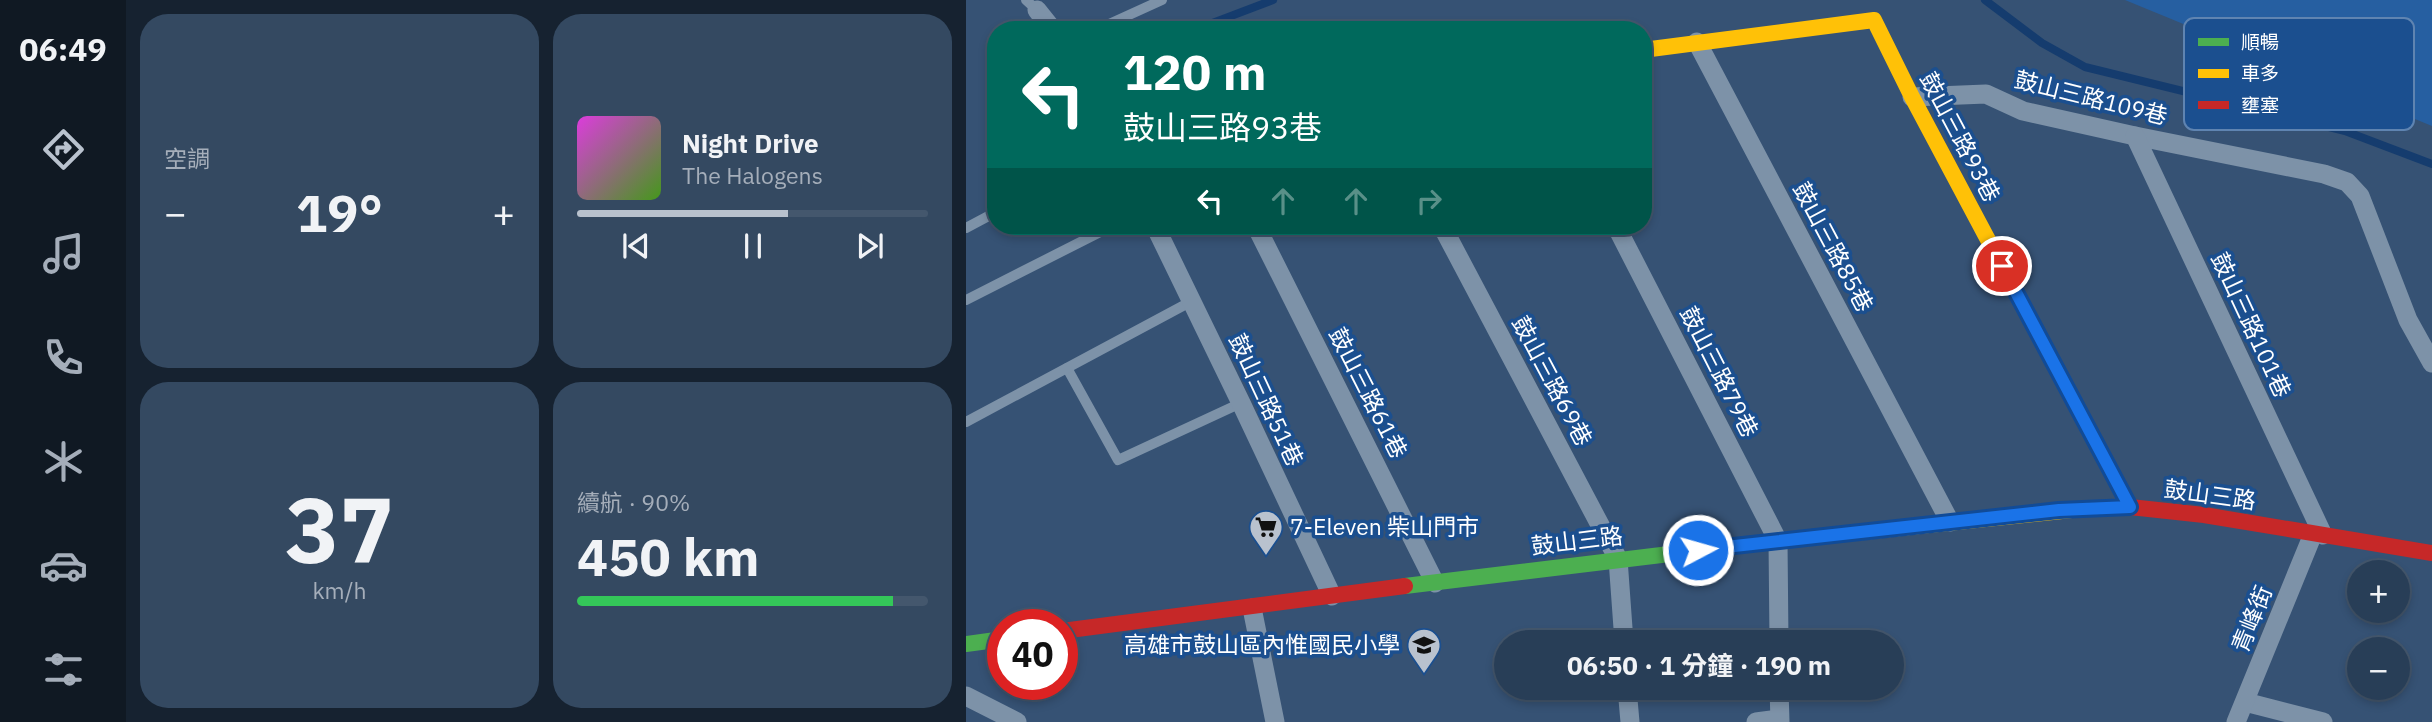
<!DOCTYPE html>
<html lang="zh-TW">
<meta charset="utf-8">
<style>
:root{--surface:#283e57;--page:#344961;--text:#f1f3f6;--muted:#a5aeba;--line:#44576d;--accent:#b9c2ce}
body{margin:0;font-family:"IBM Plex Sans","Noto Sans TC",sans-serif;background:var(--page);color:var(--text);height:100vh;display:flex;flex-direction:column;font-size:26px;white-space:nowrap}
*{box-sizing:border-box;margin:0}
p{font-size:23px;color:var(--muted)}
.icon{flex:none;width:38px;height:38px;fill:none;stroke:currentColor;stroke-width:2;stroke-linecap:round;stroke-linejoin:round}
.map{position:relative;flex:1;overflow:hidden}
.details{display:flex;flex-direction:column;gap:14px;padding:14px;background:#162230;width:840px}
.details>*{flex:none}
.top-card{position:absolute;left:21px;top:21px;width:665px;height:214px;border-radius:28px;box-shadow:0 4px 10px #0003,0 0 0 2px var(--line);background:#00695c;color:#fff;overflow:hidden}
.controls{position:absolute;left:1381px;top:560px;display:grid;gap:14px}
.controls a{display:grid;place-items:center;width:63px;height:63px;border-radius:50%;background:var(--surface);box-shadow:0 4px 10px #0003,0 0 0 2px var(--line);font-size:35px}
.speed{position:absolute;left:21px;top:609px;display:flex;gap:14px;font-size:35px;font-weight:700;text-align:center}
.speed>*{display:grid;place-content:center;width:91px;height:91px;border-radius:50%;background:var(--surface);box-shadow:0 4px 10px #0003,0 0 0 2px var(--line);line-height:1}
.speed .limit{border:10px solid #d22;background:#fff;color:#111}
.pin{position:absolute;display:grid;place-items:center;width:60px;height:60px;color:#fff;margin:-30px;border:4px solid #fff;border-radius:50%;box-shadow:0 2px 7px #0007}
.me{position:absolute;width:77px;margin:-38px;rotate:84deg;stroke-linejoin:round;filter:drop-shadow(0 0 5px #0008)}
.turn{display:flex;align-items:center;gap:24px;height:147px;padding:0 21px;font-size:32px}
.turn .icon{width:91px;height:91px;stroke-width:2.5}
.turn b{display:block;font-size:49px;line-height:60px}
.lanes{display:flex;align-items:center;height:66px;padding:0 21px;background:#0003;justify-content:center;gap:35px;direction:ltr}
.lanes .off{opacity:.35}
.big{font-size:52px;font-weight:700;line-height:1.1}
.details .card{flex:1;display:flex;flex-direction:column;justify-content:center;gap:10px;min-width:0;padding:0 24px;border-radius:28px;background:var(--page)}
.details .dial{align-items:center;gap:0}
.dial b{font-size:91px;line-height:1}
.song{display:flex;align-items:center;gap:21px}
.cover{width:84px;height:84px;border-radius:10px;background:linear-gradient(135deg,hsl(300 70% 55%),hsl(100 70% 35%))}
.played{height:7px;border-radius:4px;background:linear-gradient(90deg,var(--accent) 60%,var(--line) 60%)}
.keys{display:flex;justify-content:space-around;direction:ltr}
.heat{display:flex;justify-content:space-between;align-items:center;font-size:38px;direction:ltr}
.charge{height:10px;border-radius:5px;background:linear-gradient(90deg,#34c759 90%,var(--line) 0)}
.details .tiles{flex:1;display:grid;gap:14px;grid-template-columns:repeat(2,1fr)}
.trip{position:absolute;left:528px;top:630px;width:410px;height:70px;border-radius:35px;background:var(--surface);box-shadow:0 4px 10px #0003,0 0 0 2px var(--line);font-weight:700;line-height:70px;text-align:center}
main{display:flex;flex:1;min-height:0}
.tabs{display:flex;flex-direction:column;width:126px;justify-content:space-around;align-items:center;background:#101923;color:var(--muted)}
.tabs .icon{width:49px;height:49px}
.tabs .current{color:var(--accent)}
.tabs b{font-size:32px;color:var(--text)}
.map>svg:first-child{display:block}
.green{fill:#265fa1}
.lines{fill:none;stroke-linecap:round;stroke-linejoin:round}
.stream{stroke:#153c6e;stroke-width:8}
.lane{stroke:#7d92a8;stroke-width:10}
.street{stroke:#7d92a8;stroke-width:19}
.fast{stroke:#4caf50;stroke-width:16}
.slow{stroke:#ffc107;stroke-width:16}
.jam{stroke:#c62828;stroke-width:16}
.route-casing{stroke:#114b97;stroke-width:18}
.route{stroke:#1a73e8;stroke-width:12}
.labels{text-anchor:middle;stroke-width:7;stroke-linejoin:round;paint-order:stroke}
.street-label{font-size:23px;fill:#fff;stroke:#1b4f8f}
.poi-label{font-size:23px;fill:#fff;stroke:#1b4f8f;text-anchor:start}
.key{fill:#1b4f8f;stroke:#5f84b1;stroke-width:2}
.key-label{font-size:19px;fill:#fff}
</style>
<main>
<nav class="tabs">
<b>06:49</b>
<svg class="icon current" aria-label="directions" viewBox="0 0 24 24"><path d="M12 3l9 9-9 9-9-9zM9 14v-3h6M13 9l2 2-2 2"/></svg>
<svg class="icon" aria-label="music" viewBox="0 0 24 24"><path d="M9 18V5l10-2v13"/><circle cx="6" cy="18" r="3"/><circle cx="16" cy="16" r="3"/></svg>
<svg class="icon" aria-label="phone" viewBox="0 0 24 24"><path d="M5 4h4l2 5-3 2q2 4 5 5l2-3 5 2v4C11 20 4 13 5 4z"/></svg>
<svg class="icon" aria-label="climate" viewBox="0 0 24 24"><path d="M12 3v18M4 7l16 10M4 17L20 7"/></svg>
<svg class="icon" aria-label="car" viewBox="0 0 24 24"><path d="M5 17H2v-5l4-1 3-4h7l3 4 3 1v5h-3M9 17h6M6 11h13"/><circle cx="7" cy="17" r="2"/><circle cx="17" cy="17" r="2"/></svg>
<svg class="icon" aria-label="filters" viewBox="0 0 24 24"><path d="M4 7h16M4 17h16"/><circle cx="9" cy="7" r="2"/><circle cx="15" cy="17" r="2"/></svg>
</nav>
<section class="details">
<div class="tiles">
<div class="card"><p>空調</p>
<div class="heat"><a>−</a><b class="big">19°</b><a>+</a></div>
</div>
<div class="card">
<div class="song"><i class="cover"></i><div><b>Night Drive</b><p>The Halogens</p></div></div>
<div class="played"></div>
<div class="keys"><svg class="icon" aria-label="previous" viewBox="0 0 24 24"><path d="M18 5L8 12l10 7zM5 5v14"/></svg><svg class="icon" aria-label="pause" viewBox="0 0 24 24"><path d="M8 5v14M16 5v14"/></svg><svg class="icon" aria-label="next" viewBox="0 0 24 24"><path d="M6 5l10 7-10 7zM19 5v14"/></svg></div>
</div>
<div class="card dial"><b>37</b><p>km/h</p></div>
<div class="card"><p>續航 · 90%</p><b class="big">450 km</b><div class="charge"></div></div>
</div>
</section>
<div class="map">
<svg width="1466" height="722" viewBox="0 0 1466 722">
<rect width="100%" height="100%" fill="#365274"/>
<polygon class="green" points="1159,0 1466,0 1466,126"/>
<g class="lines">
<g class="stream">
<polyline points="1019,0 1076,43 1119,67 1379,131 1466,164"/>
<polyline points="228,30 307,0"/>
</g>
<g class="lane">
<polyline points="60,0 71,10"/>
<polyline points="130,30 196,0"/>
<polyline points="0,228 30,212"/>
<polyline points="0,300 146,226"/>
<polyline points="101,368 152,460 275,403"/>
<polyline points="0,422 226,301"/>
</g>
<g class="street">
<polyline points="71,10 87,30"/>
<polyline points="731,42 984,522"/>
<polyline points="946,97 1020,94 1057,111 1169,136 1358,174 1381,182 1394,196 1442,320 1466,363"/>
<polyline points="1169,136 1357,535"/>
<polyline points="189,226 275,403 366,596"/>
<polyline points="290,226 469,583"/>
<polyline points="476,226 652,559 658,642"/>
<polyline points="650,226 812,541 813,642"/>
<polyline points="286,608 309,722"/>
<polyline points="661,688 664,722"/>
<polyline points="813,688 814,722"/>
<polyline points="0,696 51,722"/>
<polyline points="1279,702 1357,722"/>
<polyline points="790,722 813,719"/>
<polyline points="1270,722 1347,534"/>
</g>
<g class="fast">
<polyline points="1054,300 1164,507"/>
<polyline points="439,586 811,541"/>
<polyline points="0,644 37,639"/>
</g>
<g class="slow">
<polyline points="677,50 908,20 946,97 1054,300"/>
<polyline points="811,541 1115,509"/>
</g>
<g class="jam">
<polyline points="1115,509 1164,507 1238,515 1466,553"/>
<polyline points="96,631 439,586"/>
</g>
</g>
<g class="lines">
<defs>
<polyline id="route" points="732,550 1093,510 1164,507 1036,266"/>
</defs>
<use href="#route" class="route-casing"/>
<use href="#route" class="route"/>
</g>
<defs>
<symbol id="supermarket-pin" viewBox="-11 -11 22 30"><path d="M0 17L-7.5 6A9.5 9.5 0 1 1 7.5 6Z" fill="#b9c2ce" stroke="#1b4f8f"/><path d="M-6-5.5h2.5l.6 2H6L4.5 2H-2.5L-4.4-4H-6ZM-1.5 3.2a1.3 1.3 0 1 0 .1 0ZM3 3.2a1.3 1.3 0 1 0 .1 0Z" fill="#111"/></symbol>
<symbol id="school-pin" viewBox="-11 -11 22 30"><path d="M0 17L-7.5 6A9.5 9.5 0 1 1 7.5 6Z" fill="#b9c2ce" stroke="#1b4f8f"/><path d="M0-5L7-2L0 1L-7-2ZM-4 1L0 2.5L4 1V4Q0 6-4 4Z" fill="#111"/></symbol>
</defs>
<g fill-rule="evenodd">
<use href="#supermarket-pin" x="281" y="508" width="38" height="52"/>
<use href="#school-pin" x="439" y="626" width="38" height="52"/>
</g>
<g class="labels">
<g class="street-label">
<text transform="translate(1125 98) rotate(14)" y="8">鼓山三路109巷</text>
<text transform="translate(994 137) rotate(62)" y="8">鼓山三路93巷</text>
<text transform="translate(867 247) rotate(62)" y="8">鼓山三路85巷</text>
<text transform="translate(1285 325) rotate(65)" y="8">鼓山三路101巷</text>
<text transform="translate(753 372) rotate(63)" y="8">鼓山三路79巷</text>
<text transform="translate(586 381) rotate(62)" y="8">鼓山三路69巷</text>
<text transform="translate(402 393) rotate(63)" y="8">鼓山三路61巷</text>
<text transform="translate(300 400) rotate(65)" y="8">鼓山三路51巷</text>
<text transform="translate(1244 495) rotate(8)" y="8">鼓山三路</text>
<text transform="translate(611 541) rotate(-7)" y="8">鼓山三路</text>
<text transform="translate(1286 619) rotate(-68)" y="8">青峰街</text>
</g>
<g class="poi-label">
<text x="324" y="535">7-Eleven 柴山門市</text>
<text x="434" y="653" text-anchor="end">高雄市鼓山區內惟國民小學</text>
</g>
</g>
<rect x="1218" y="18" width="230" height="112" rx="10" class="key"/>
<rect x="1232" y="38" width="31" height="8" fill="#4caf50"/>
<rect x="1232" y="69" width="31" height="9" fill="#ffc107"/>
<rect x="1232" y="101" width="31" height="8" fill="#c62828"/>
<g class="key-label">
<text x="1275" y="49">順暢</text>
<text x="1275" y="80">車多</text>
<text x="1275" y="112">壅塞</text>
</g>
</svg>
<div class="controls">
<a>+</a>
<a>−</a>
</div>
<div class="speed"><div class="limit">40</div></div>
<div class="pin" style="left:1036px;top:266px;background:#d93025"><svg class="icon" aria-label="arrive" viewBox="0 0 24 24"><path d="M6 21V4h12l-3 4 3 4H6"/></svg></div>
<svg class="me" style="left:732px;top:550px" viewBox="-20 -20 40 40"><circle r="17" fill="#1a73e8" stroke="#fff" stroke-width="3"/><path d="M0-11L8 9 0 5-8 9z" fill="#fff"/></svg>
<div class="trip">06:50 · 1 分鐘 · 190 m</div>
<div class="top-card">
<div class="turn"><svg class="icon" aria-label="left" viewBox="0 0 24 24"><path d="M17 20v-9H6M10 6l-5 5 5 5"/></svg><div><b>120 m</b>鼓山三路93巷</div></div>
<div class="lanes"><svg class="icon" aria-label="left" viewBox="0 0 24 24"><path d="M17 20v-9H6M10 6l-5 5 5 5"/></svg><svg class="icon off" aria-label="ahead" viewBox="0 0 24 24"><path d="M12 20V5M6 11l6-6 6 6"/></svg><svg class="icon off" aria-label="ahead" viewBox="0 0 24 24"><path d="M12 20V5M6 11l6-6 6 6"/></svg><svg class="icon off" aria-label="right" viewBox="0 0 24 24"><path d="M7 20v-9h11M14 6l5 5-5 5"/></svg></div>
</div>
</div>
</main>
